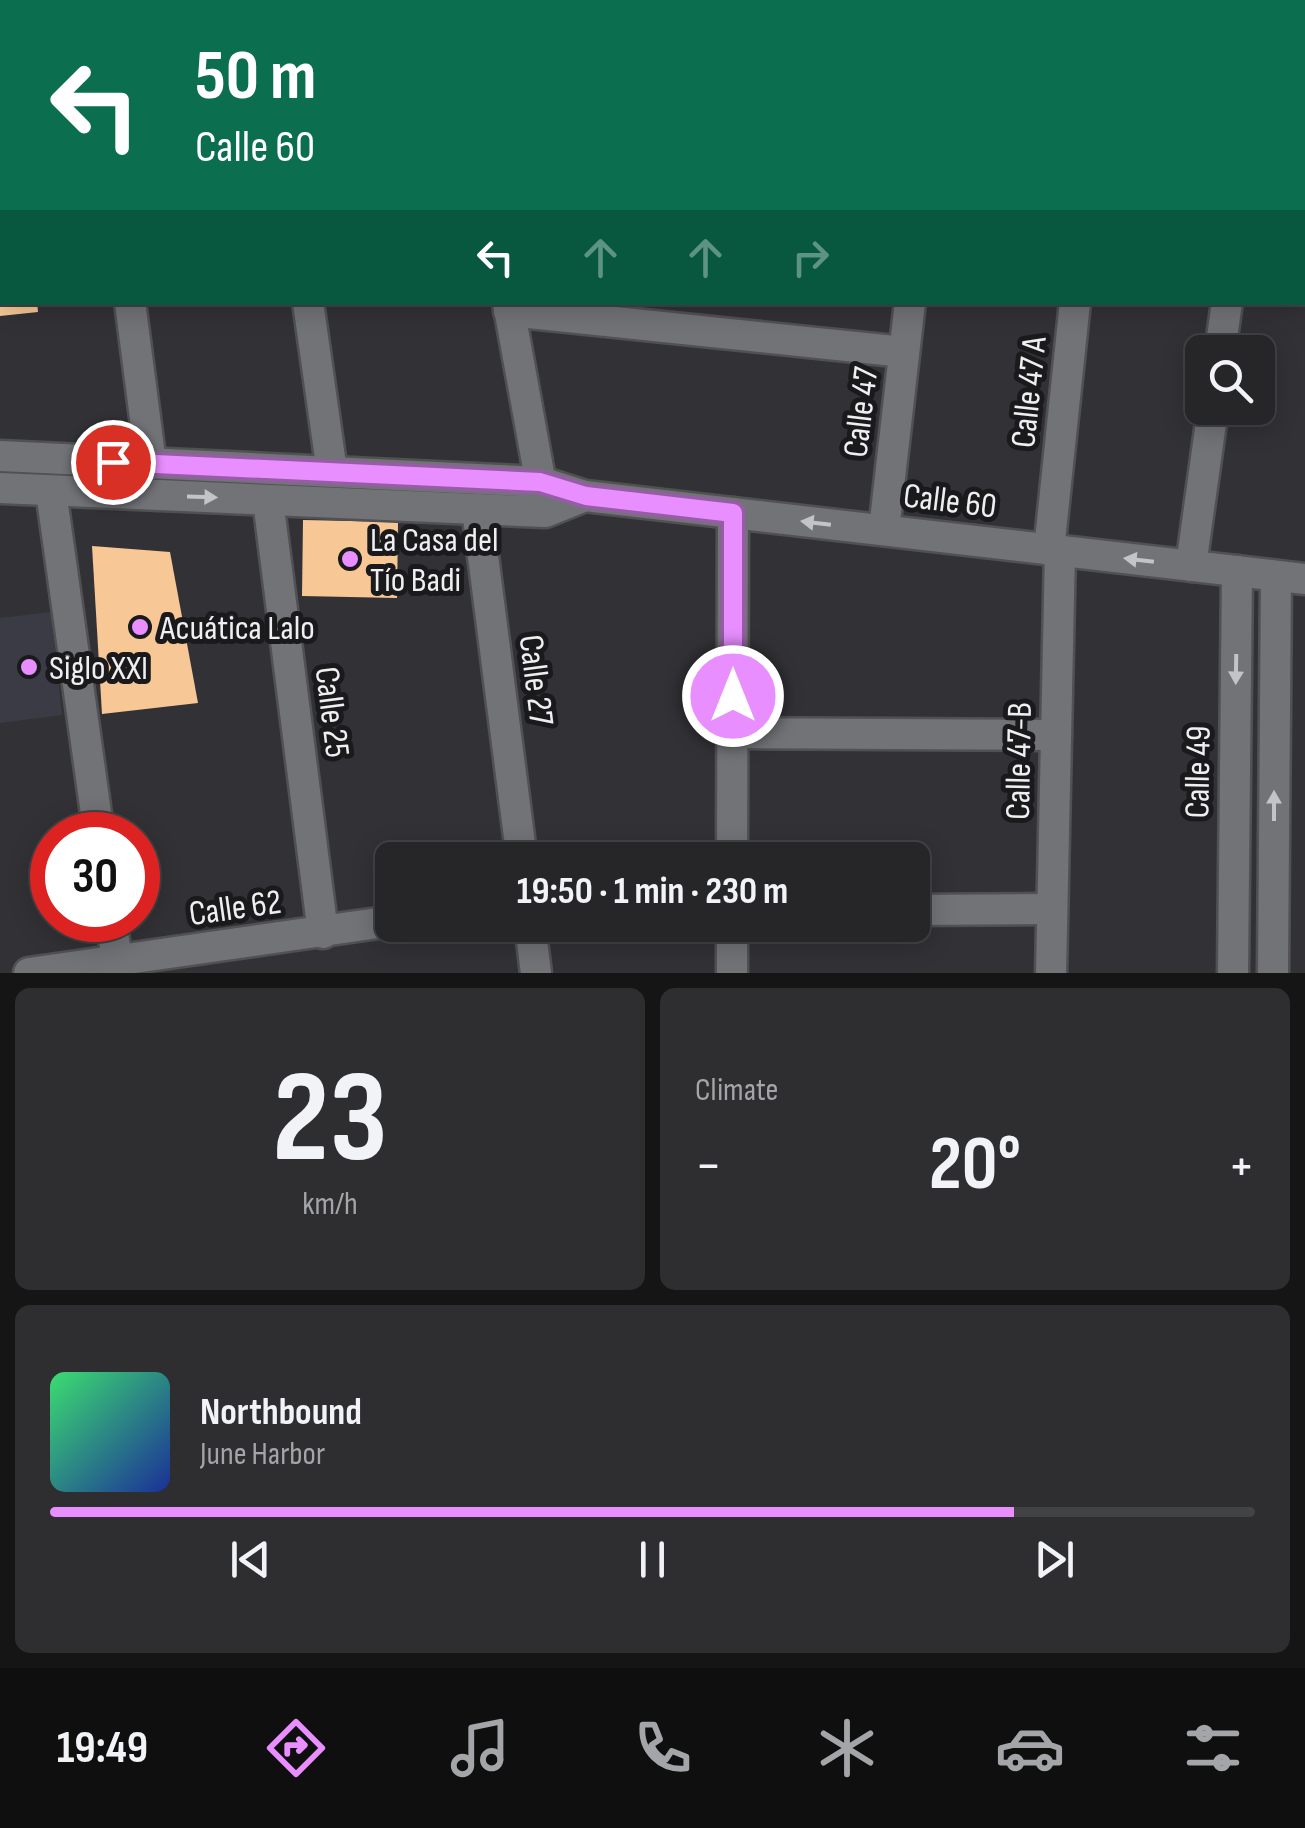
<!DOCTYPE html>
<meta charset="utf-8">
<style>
:root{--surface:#262628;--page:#2e2e30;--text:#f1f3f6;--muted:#a4a5a8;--line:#424345;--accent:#e88eff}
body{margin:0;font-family:"Sofia Sans Condensed",sans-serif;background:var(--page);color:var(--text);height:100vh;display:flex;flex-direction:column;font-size:38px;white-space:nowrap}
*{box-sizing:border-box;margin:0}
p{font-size:32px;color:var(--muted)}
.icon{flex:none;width:55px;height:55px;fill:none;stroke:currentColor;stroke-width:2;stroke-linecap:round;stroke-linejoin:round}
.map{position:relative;height:973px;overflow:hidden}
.side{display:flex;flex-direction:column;gap:15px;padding:15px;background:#151516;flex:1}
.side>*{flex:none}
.guide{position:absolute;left:0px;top:0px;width:1305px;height:305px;box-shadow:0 5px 25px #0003,0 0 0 2px var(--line);background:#0b6e4f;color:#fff;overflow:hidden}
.buttons{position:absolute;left:1185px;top:335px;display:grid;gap:20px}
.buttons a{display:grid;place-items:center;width:90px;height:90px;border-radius:15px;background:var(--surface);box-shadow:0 5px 25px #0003,0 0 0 2px var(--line);font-size:50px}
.speed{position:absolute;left:30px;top:812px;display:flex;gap:20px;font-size:50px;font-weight:700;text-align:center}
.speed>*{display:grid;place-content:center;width:130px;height:130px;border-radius:50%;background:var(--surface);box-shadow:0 5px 25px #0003,0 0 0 2px var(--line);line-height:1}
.speed .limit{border:15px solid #d22;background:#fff;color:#111}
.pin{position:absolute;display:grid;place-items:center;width:85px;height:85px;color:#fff;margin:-42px;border:5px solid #fff;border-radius:50%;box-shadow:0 2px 10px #0007}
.me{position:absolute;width:110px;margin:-55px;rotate:0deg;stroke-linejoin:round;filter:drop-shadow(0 0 8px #0008)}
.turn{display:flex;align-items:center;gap:35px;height:210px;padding:0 30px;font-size:45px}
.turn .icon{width:130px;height:130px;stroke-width:2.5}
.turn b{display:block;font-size:70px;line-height:85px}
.lanes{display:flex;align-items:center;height:95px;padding:0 30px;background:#0003;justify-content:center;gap:50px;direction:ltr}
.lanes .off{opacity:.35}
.big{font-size:75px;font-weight:700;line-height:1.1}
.side .card{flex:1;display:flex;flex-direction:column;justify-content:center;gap:15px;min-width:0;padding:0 35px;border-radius:15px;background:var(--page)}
.side .dial{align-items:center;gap:0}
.dial b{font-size:130px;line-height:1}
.song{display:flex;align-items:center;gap:30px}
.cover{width:120px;height:120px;border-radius:15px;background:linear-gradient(135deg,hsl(140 70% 55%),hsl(230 70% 35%))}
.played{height:10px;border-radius:5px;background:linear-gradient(90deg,var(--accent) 80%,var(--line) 80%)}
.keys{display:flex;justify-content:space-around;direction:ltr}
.heat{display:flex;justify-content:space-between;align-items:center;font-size:55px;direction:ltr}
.side .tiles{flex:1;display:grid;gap:15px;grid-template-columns:1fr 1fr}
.card:last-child{grid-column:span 2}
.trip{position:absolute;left:375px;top:842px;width:555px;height:100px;border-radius:15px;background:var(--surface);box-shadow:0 5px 25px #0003,0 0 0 2px var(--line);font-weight:700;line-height:100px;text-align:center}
.tab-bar{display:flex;height:160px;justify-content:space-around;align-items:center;background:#0f0f10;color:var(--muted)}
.tab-bar .icon{width:70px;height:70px}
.tab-bar .on{color:var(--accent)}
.tab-bar b{font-size:45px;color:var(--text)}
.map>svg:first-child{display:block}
.built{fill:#3a3b45}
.building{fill:#f7c895}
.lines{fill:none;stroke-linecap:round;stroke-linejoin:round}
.minor-casing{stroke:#515154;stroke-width:35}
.minor{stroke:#727377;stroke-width:30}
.oneway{fill:#c3c4c6}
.route-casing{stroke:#975ca6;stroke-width:25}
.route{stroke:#e88eff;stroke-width:18}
.poi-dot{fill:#e88eff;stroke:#1a1a1c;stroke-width:4}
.labels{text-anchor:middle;stroke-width:10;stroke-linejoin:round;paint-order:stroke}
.street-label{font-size:35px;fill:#efeff1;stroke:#1a1a1c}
.poi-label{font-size:35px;fill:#efeff1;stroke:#1a1a1c;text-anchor:start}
</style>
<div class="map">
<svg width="1305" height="973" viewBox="0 0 1305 973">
<rect width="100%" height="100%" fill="#323236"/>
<polygon class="built" points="51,612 62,715 0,723 0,618"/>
<g class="building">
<polygon points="0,302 37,302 38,312 0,316"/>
<polygon points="303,520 398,522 397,598 302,596"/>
<polygon points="92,546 170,552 198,703 102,714"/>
</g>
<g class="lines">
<defs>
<g id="minor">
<polyline points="90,0 90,2"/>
<polyline points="266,0 266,2"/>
<polyline points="463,0 464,2"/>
<polyline points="1057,0 1081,2"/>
<polyline points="946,2 946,0"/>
<polyline points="1302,26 1305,26"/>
<polyline points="1302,285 1305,286"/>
<polyline points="130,302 151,464"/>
<polyline points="308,302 332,472"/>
<polyline points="508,302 544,501"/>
<polyline points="509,311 904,352"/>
<polyline points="1220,352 1227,302"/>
<polyline points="0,456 541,482 585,496 1305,579"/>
<polyline points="0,488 545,512 585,496"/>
<polyline points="51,491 99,835"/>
<polyline points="268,500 323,933"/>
<polyline points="477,509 522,860"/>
<polyline points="884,530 910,302"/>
<polyline points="1049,550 1075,302"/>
<polyline points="1191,566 1213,408"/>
<polyline points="733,733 1056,735"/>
<polyline points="732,860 733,513"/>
<polyline points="912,910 1052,909"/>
<polyline points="111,920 119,973"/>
<polyline points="530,925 536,973"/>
<polyline points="29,973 392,921"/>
<polyline points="732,973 732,925"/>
<polyline points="1051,973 1060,551"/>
<polyline points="1233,973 1237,571"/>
<polyline points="1273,973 1276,576"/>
</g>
</defs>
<use href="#minor" class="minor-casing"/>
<use href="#minor" class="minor"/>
</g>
<defs><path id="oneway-solid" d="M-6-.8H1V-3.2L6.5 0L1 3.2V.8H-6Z" transform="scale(2.5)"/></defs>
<g class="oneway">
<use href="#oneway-solid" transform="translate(202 497) rotate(2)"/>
<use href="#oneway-solid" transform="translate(816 523) rotate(-173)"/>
<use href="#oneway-solid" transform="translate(1139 560) rotate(-173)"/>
<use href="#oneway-solid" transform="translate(1236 669) rotate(91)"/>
<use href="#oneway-solid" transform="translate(1274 806) rotate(-90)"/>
</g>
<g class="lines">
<defs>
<polyline id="route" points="113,462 540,482 586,496 733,513 733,696"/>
</defs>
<use href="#route" class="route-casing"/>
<use href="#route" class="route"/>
</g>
<g class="poi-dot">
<circle cx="350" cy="559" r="10"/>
<circle cx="140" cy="627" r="10"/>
<circle cx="29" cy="667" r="10"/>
</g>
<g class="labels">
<g class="street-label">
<text transform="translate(1028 392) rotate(-84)" y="12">Calle 47 A</text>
<text transform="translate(860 412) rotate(-83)" y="12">Calle 47</text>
<text transform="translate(950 500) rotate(7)" y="12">Calle 60</text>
<text transform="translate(537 680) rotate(83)" y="12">Calle 27</text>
<text transform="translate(333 712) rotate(83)" y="12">Calle 25</text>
<text transform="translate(1018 761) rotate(-89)" y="12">Calle 47-B</text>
<text transform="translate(1197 772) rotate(-89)" y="12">Calle 49</text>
<text transform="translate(235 907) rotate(-8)" y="12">Calle 62</text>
</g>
<g class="poi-label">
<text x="370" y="551">La Casa del<tspan x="370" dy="40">Tío Badi</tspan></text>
<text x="160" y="639">Acuática Lalo</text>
<text x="49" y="679">Siglo XXI</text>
</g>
</g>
</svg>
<div class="buttons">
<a><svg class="icon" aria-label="search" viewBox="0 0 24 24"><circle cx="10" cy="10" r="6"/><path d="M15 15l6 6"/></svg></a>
</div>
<div class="speed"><div class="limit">30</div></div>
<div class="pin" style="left:113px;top:462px;background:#d93025"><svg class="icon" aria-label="arrive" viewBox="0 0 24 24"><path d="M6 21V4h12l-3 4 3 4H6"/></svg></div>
<svg class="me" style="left:733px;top:696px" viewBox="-20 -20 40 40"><circle r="17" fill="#e88eff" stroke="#fff" stroke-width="3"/><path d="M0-11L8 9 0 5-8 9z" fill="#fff"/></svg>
<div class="trip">19:50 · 1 min · 230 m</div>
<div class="guide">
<div class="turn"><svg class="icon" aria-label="left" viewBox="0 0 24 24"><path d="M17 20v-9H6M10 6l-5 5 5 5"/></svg><div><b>50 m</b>Calle 60</div></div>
<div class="lanes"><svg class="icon" aria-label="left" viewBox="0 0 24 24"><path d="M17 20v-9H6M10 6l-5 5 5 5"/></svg><svg class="icon off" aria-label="ahead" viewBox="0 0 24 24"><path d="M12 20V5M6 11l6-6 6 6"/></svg><svg class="icon off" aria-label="ahead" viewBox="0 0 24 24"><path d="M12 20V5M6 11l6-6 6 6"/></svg><svg class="icon off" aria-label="right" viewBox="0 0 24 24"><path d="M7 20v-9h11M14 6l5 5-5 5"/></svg></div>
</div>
</div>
<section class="side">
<div class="tiles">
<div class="card dial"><b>23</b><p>km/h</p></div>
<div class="card"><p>Climate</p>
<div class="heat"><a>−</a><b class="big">20°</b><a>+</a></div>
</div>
<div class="card">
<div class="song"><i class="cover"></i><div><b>Northbound</b><p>June Harbor</p></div></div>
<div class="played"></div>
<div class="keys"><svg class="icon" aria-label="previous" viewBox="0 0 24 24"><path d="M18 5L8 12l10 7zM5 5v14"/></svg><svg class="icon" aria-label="pause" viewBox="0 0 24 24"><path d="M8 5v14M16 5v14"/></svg><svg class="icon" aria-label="next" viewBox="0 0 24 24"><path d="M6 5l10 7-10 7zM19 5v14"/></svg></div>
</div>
</div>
</section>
<nav class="tab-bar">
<b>19:49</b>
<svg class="icon on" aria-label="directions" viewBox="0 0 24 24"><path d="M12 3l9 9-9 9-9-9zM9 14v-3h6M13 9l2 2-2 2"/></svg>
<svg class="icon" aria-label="music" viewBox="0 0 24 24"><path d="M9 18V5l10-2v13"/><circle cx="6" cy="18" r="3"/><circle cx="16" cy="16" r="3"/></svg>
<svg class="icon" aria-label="phone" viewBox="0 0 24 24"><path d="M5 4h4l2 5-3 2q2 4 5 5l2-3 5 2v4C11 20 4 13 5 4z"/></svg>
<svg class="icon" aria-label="climate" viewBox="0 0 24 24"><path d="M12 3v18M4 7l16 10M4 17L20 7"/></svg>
<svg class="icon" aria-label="car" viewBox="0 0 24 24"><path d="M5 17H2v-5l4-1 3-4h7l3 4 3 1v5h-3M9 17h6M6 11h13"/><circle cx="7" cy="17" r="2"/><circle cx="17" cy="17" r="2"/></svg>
<svg class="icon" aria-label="filters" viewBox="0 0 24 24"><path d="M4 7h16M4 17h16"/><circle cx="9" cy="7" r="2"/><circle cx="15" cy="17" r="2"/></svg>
</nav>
